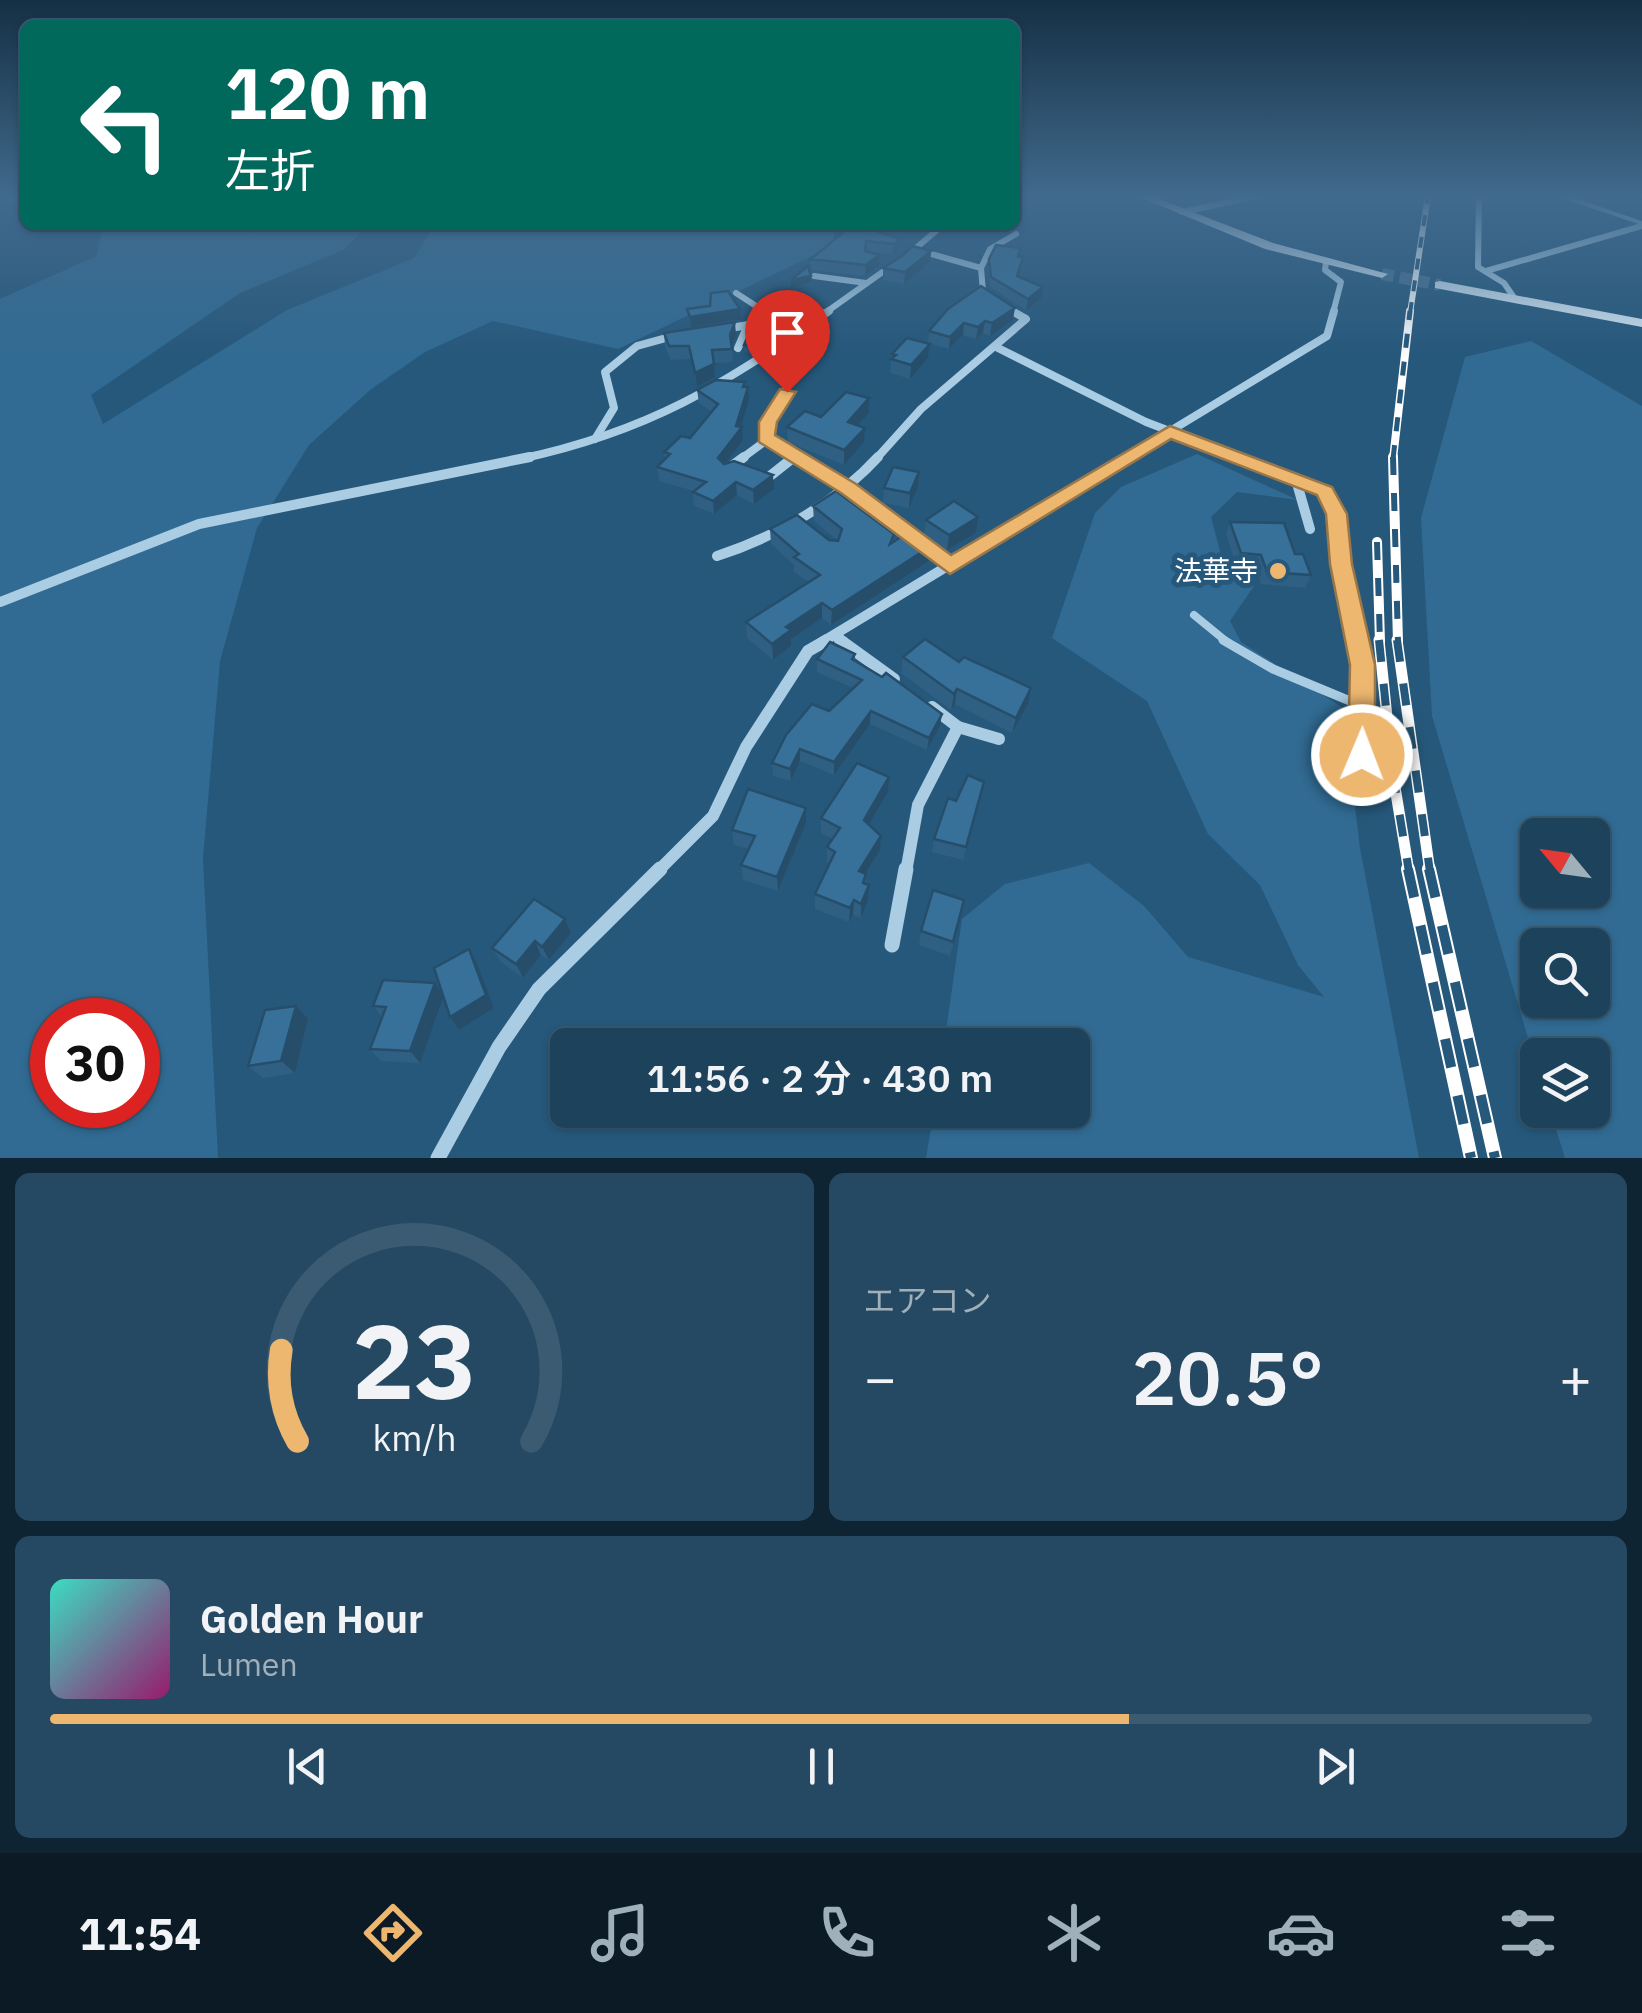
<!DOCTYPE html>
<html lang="ja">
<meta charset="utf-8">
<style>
:root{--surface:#1c425c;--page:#254962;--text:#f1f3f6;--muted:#a0b0bb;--line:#3a5b72;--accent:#edb770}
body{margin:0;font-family:"IBM Plex Sans","Noto Sans JP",sans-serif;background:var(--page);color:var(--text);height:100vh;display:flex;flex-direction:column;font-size:38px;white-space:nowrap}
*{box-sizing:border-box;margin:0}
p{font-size:32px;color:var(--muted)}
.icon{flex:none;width:55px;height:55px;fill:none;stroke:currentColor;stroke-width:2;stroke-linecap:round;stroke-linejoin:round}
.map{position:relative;height:1158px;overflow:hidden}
.details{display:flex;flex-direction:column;gap:15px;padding:15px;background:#0f2433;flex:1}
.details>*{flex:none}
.hud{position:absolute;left:20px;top:20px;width:1000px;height:210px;border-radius:15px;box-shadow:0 2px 8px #0004,0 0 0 2px var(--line);background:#00695c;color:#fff;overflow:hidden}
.needle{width:65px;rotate:299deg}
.buttons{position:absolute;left:1520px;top:818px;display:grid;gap:20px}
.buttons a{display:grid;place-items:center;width:90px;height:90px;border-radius:15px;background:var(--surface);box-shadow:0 2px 8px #0004,0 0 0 2px var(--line);font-size:50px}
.speed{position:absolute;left:30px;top:998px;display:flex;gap:20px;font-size:50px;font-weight:700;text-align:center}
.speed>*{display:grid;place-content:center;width:130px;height:130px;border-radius:50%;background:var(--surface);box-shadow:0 2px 8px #0004,0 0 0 2px var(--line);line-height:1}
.speed .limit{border:15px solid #d22;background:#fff;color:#111}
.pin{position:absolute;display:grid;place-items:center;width:85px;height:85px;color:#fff;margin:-102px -42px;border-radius:50% 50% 50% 0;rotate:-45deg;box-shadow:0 0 10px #0007}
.pin .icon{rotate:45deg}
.me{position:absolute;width:110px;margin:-55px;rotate:1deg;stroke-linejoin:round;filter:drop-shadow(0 0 8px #0008)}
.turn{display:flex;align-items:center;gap:35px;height:210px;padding:0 40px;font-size:45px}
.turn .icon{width:130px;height:130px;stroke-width:2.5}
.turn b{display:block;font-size:70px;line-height:85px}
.big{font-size:75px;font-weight:600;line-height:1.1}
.details .tile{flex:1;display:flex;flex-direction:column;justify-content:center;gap:15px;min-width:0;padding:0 35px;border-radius:15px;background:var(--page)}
.details .dial{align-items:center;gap:0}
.dial svg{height:260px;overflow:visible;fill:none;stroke:var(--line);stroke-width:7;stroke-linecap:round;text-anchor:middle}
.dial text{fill:var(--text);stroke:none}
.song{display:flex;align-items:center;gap:30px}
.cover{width:120px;height:120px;border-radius:15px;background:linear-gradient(135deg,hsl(170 70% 55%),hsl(320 70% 35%))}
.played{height:10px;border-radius:5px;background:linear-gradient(90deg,var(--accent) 70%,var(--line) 70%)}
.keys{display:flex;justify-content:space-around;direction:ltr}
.heat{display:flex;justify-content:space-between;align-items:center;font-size:55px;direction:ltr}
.details .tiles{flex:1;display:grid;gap:15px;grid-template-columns:1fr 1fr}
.tile:last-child{grid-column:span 2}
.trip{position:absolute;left:550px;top:1028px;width:540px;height:100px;border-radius:15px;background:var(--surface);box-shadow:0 2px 8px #0004,0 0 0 2px var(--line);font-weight:600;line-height:100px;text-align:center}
.menu{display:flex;height:160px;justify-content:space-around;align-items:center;background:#0b1a25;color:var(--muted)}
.menu .icon{width:70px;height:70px}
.menu .current{color:var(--accent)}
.menu b{font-size:45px;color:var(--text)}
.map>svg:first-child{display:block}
.green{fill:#316b93;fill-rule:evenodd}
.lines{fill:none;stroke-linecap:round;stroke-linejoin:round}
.stream{stroke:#9fc9e5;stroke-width:4}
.secondary-tunnel{stroke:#47718f;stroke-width:12;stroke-dasharray:12 6;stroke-linecap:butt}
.lane-far1{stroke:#aacde4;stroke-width:8}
.lane{stroke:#aacde4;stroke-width:9}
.street-far4{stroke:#aacde4;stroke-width:6}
.street-far3{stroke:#aacde4;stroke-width:8}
.street-far2{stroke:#aacde4;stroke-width:10}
.street-far1{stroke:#aacde4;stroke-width:12}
.street{stroke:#aacde4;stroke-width:15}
.secondary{fill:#d3e6f4;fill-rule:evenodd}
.rail-far4-casing{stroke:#fff;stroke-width:6}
.rail-far3-casing{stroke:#fff;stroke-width:8}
.rail-far2-casing{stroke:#fff;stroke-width:10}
.rail-far1-casing{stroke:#fff;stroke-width:11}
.rail-casing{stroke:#fff;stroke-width:14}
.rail-far4{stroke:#26587b;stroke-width:4;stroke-dasharray:11;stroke-linecap:butt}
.rail-far3{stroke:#26587b;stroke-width:5;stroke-dasharray:14;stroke-linecap:butt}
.rail-far2{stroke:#26587b;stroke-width:6;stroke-dasharray:18;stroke-linecap:butt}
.rail-far1{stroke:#26587b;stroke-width:8;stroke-dasharray:22;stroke-linecap:butt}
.rail{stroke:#26587b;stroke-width:10;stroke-dasharray:29;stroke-linecap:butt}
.wall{fill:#2f6083}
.shaded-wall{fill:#264e6a}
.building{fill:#377098;stroke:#264e6a;stroke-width:2.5}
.route{fill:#edb770;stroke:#9a7749;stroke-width:2.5}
.poi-dot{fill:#edb770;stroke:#26587b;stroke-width:4}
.labels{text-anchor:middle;stroke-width:10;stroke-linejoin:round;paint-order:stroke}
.poi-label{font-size:28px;fill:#fff;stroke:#26587b;text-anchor:end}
</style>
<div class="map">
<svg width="1642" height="1158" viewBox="0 0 1642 1158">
<rect width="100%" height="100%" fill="#26587b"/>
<g class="green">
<path d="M104 225H369L343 250 240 293 91 395 103 424 287 310 414 258 435 225H835L833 246 618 349 493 321 425 352 370 390 309 445 257 528 220 661 203 858 218 1158H0V299L96 256ZM52 1020H138V1105H52Z"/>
<path d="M1531 341 1642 406V1158H1565L1550 1110H1592V1055H1538L1537 1068 1432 716 1421 518 1465 357ZM1538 835H1592V890H1538ZM1538 945H1592V1000H1538Z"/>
<polygon points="1197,454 1298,500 1237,492 1211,517 1224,566 1254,586 1230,621 1241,642 1343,708 1360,848 1419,1158 926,1158 934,1110 1072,1110 1072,1045 944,1045 962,919 1005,884 1089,863 1144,906 1188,957 1324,997 1298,965 1260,885 1208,834 1147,701 1052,638 1095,513 1121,487"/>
</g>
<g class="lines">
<polyline class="stream" points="1562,196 1642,223"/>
<polyline class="secondary-tunnel" points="1382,274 1440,285"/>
<polyline class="lane-far1" points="1194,615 1227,642"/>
<polyline class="lane" points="1223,640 1273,669 1362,706"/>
<g class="street-far4">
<polyline points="1479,196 1478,267 1504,283 1515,299"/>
<polyline points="1182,212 1257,196"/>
<polyline points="917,250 981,268 983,292 989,297"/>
<polyline points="909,254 943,225"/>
<polyline points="1326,262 1325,270 1341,282 1333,313"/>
<polyline points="981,268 990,249 1016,234"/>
<polyline points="1486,271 1642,226"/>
<polyline points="814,276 866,283"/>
<polyline points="736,293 767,313"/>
<polyline points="1004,306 1016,313"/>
<polyline points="825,313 891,266"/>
</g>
<g class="street-far3">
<polyline points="763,311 775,319"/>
<polyline points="724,329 822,313"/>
<polyline points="738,348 748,325"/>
<polyline points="998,348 1146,422 1243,459"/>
<polyline points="595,439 614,408 605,372 637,346 677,335"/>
<path d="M520 459C647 432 725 385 829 311"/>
<polyline points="741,459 768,439"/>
<path d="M801 459 766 438C777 393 809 358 822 314"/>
<polyline points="876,459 921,409 1026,319 1012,311"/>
<polyline points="1124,459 1327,336 1334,311"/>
</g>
<g class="street-far2">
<polyline points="797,457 849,489 950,566"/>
<polyline points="1236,457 1325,491 1336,515 1357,642"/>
<polyline points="729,468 744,457"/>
<polyline points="770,476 794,457"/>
<polyline points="1296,480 1310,529"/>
<path d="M717 556C776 537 837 502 878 457"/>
<polyline points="0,602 199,524 530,457"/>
<polyline points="835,636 844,642"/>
<polyline points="822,642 1128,457"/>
</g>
<g class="street-far1">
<polyline points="840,640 894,679"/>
<polyline points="1357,640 1362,665 1362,755"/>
<polyline points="958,727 999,739"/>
<polyline points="657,872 713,816 746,747 808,651 827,640"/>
<polyline points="906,872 918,805 958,727 932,707"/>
</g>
<g class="street">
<polyline points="892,945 906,869"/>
<polyline points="438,1158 499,1047 539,989 660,869"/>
</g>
<g class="secondary">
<polygon points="1137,196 1151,196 1273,243 1388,274 1382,278 1265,249"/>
<polygon points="1440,281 1642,319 1642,327 1435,288 1435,282"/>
</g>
<defs>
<polyline id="rail-far4" points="1410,313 1428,196"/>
<polyline id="rail-far3" points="1393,459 1410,311"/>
<g id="rail-far2">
<polyline points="1393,457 1398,642"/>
<polyline points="1377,542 1380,642"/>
</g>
<g id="rail-far1">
<polyline points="1379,640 1393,775 1409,872"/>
<polyline points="1397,640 1430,872"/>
</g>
<g id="rail">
<polyline points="1408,869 1471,1158"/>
<polyline points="1429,869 1495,1158"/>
</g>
</defs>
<use href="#rail-far4" class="rail-far4-casing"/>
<use href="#rail-far3" class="rail-far3-casing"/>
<use href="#rail-far2" class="rail-far2-casing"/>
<use href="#rail-far1" class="rail-far1-casing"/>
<use href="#rail" class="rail-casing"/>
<use href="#rail-far4" class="rail-far4"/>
<use href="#rail-far3" class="rail-far3"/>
<use href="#rail-far2" class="rail-far2"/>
<use href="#rail-far1" class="rail-far1"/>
<use href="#rail" class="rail"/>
</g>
<g class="wall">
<polygon points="852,225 900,239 899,250 893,254 871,252 879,266 865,276 811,270 811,259"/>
<polygon points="931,251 930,262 904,284 883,280 883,268 902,256"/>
<polygon points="1018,257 1021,268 1018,276 1041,298 1026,310 990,287 988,270 989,259"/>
<polygon points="948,309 1013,320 990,336 983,333 976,339 963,335 949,349 928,343 929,331"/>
<polygon points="664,333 736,335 732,345 733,362 714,363 715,377 697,387 691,359 671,360 665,346"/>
<polygon points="787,334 773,344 761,342 761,335"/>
<polygon points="930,344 928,358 910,379 890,373 892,354"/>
<polygon points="744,345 758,347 758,354 744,352"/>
<polygon points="745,382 749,400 741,427 743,440 725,464 774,489 754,504 737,495 714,514 694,506 693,492 694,491 659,481 657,467 665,459 664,452 690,438 712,412 699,403 697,390"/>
<polygon points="869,413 858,425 864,442 844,465 788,442 787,427 821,417"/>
<polygon points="918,487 909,508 883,503 884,488"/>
<polygon points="813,506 894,534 894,542 929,561 831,625 822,618 791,639 791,646 773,660 747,638 746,622 809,582 794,572 794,565 771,544 770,529 838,541 814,521"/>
<polygon points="978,517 976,533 947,550 924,535 926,520"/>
<polygon points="1230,522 1295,554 1311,575 1305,588 1261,584 1256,567 1236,565 1226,534"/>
<polygon points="855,654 855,661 940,726 927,750 870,724 834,775 800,761 791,781 773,776 772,763 853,688 817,672 817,659"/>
<polygon points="903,657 959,662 1031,688 1028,704 1012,733 955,704 951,710 901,673"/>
<polygon points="888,792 869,825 880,850 865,873 868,900 861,918 853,915 849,922 815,909 815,894 830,863 827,862 827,847 833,839 821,833 821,818"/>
<polygon points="981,795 963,860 932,852 934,839 956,801"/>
<polygon points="806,808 806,823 778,891 743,880 741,865 749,849 734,845 732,830"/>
<polygon points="964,900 950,956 919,945 921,931"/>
<polygon points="565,919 571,933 549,960 541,955 523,978 500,961 492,948"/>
<polygon points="469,949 477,963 494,1008 459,1030 450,1017 444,997 420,1063 381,1061 370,1049 382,1017 373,1006 442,993"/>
<polygon points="308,1019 295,1073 263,1078 248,1066"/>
</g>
<g class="shaded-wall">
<polygon points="900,239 899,250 893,254 894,244"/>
<polygon points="931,251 930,262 904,284 905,272"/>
<polygon points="879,255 879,266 865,276 866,265"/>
<polygon points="811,276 811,282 791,287 791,280"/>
<polygon points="1043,287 1041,298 1026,310 1028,299"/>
<polygon points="1015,308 1013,320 990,336 992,323"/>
<polygon points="740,309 741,319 691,327 690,317"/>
<polygon points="788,319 787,334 773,344 773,337"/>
<polygon points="985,321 983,333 976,339 978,327"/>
<polygon points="735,322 736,335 731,348 730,335"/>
<polygon points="964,323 963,335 949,349 950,337"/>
<polygon points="930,344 928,358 910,379 911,365"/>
<polygon points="714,364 715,377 697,387 695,373"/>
<polygon points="745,382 746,395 748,387 749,400 740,430 742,427 743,440 720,471 718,458 736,426"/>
<polygon points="869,398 869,413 847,437 848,422"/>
<polygon points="865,428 864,442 844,465 844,450"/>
<polygon points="919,472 918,487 909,508 910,493"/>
<polygon points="773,475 774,489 754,504 753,490"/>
<polygon points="736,482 737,495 714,514 713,501"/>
<polygon points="978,517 976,533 947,550 949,535"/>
<polygon points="931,546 929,561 831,625 832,610"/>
<polygon points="822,603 822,618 791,639 791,646 773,660 772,644 786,627"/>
<polygon points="1031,688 1028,704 1012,733 1016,718"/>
<polygon points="957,689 955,704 951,710 954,694"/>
<polygon points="871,711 870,724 834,775 834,762"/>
<polygon points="942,714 940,726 927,750 929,738"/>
<polygon points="800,749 800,761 791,781 790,769"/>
<polygon points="889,777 888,792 863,835 864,820"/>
<polygon points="806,808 806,823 778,891 777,877"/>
<polygon points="881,836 880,850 858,885 859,871"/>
<polygon points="869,885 868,900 861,918 861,904"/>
<polygon points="854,900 853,915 849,922 850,908"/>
<polygon points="565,919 571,933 549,960 542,947"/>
<polygon points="535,941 541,955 523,978 516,964"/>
<polygon points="469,949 477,963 494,1008 459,1030 450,1017"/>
<polygon points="435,983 444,996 420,1063 410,1051"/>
<polygon points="296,1006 308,1019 295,1073 281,1061"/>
</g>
<g class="building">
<polygon points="852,225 858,225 900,239 894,244 866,241 865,251 879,255 866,265 811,259"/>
<polygon points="996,245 1020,248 1018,257 1023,257 1017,276 1043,287 1028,299 991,277 989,259"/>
<polygon points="913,246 931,251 905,272 883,268 902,256"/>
<polygon points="808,266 811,276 791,280"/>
<polygon points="981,286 1015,308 992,323 985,321 978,327 964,323 950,337 929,331 948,309"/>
<polygon points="728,291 740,309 690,317 687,309 710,306 711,293"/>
<polygon points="788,319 787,327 773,337 761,335 764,323"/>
<polygon points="735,322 730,335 732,349 712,350 714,364 695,373 689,346 669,346 664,333"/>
<polygon points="750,331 758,347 744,345"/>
<polygon points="907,338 930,344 911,365 891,359 896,355 892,354"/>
<polygon points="716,380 745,382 743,387 748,387 736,426 742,427 718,458 724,464 734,461 773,475 753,490 736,482 713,501 693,492 706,482 657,467 670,454 664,452 681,436 690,438 718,404 697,390"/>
<polygon points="846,392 869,398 848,422 865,428 844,450 787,427 805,411 821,417"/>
<polygon points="893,467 919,472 910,493 884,488"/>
<polygon points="836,491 894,534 890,544 910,531 931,546 832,610 822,603 786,627 791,630 772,644 746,622 820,575 794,557 799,554 770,529 797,515 829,540 838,541 842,529 813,506"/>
<polygon points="954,501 978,517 949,535 926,520"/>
<polygon points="1230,522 1284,523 1295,554 1303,554 1311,575 1267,572 1261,555 1241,553"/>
<polygon points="925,639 959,662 964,657 1031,688 1016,718 957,689 954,694 903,657"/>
<polygon points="830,642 855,654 852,659 882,677 886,673 942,714 929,738 871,711 834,762 800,749 790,769 772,763 786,735 812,704 829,711 862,680 817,659"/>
<polygon points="857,763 889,777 864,820 881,836 859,871 866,874 863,883 869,885 861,904 854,900 850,908 815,894 835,852 827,847 840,828 821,818"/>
<polygon points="968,775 984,782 966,847 934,839 948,798 956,801"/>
<polygon points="748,789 806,808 777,877 741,865 755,836 732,830"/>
<polygon points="933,890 964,900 953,942 921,931"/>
<polygon points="534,899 565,919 542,947 535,941 516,964 492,948"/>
<polygon points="469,949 486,995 450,1017 434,968"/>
<polygon points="383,980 435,983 410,1051 370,1049 386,1007 373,1006"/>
<polygon points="296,1006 281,1061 248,1066 265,1010"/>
</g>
<linearGradient id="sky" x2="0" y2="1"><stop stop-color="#153044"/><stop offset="0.55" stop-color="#416a8d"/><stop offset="1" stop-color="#416a8d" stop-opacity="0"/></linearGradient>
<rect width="1642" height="358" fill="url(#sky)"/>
<polygon class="route" points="780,389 796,392 777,422 775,435 856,484 951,555 1170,426 1332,487 1347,514 1352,564 1375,665 1375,755 1371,763 1352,763 1348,755 1350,665 1330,564 1326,514 1317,495 1171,439 950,574 841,493 759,442 759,422"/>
<circle class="poi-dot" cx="1278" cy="571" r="10"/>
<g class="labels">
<g class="poi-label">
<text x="1258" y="581">法華寺</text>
</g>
</g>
</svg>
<div class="buttons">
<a><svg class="needle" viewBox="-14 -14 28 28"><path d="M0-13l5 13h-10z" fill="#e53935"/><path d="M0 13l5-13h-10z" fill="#a0b0bb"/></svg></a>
<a><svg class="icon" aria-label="search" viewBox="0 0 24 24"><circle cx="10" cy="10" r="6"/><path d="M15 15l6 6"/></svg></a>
<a><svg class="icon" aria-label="layers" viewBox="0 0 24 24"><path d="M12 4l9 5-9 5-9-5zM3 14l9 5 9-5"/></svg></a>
</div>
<div class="speed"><div class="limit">30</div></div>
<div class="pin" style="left:787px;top:392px;background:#d93025"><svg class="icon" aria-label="arrive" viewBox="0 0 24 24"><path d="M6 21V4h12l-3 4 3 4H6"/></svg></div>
<svg class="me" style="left:1362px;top:755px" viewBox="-20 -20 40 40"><circle r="17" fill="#edb770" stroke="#fff" stroke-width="3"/><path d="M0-11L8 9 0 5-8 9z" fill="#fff"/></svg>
<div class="trip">11:56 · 2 分 · 430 m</div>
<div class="hud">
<div class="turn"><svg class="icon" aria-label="left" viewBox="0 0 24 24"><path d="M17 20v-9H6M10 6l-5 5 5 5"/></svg><div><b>120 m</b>左折</div></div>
</div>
</div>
<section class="details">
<div class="tiles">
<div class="tile dial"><svg viewBox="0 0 100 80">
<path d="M14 69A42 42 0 1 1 86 69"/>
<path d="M14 69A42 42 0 0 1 9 41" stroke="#edb770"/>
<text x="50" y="56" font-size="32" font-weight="700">23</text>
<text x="50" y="72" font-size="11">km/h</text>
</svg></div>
<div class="tile"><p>エアコン</p>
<div class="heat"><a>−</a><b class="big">20.5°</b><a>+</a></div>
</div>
<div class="tile">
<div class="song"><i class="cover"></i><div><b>Golden Hour</b><p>Lumen</p></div></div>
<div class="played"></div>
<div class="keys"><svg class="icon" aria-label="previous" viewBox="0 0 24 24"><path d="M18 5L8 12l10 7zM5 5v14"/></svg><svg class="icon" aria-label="pause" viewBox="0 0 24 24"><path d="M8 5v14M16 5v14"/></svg><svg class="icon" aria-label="next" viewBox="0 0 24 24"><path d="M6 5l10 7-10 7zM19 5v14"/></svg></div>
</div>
</div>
</section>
<nav class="menu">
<b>11:54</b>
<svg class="icon current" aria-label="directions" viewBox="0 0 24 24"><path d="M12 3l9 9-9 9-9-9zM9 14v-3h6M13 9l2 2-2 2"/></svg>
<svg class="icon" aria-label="music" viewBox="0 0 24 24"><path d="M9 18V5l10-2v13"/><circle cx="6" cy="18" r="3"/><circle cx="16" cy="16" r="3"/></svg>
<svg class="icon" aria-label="phone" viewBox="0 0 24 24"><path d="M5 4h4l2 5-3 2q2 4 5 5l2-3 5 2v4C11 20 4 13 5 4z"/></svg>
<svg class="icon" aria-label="climate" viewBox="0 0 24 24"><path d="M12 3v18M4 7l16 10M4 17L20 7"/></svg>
<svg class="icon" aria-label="car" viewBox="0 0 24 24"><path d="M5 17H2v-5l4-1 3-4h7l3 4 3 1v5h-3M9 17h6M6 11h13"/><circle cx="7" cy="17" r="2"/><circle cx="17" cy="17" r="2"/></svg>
<svg class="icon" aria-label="filters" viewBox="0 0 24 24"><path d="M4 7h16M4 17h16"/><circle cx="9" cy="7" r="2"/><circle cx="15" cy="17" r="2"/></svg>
</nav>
